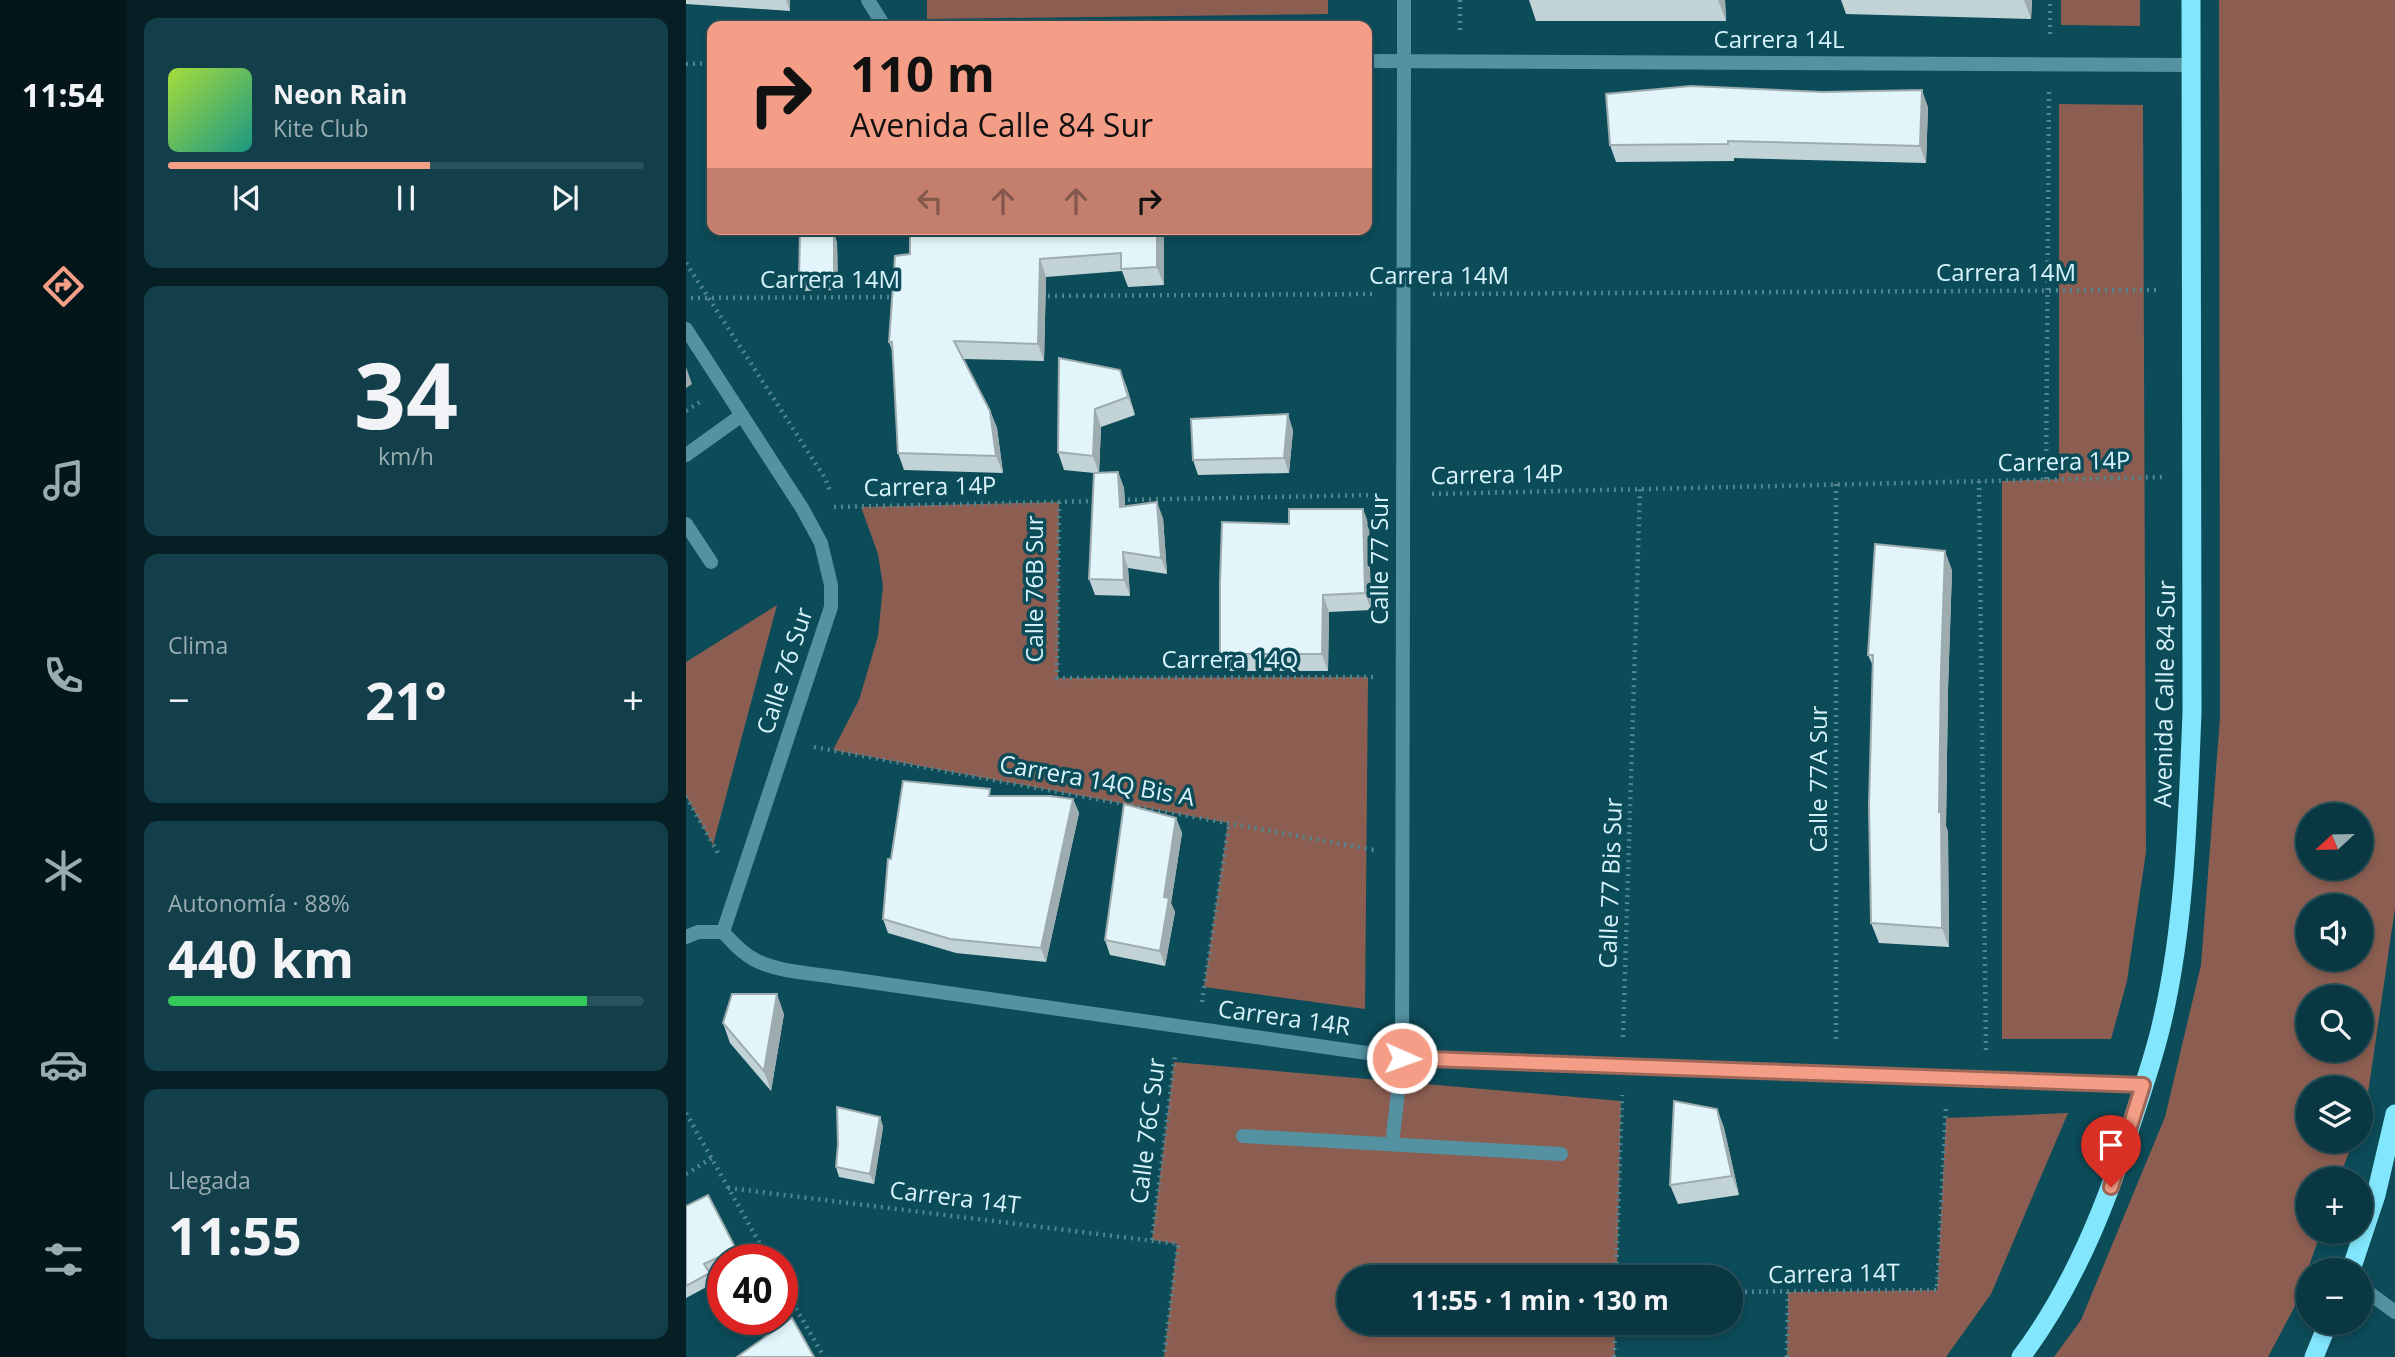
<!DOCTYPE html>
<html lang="es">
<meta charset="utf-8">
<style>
:root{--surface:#093842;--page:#123f49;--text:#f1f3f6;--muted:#99acb2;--line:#29525b;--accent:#f49e87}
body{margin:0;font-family:"Open Sans",sans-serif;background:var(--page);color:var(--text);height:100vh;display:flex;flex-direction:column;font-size:26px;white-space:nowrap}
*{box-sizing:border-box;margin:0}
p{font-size:23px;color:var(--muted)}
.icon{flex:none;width:38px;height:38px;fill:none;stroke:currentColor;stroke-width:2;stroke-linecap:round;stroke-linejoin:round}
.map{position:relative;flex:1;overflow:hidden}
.drawer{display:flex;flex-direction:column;gap:18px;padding:18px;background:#051f24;width:560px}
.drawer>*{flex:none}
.top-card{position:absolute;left:21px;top:21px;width:665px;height:214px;border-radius:14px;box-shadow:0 4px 10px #0003,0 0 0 2px var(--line);background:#f49e87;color:#111;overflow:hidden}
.needle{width:46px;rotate:248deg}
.tools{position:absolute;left:1610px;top:803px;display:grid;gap:14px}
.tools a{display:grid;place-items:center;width:77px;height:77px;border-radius:50%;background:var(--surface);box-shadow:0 4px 10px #0003,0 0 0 2px var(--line);font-size:35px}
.speed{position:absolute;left:21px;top:1244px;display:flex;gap:14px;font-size:35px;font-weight:700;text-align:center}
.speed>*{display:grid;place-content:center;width:91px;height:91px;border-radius:50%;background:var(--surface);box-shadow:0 4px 10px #0003,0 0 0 2px var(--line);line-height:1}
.speed .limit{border:10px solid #d22;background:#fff;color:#111}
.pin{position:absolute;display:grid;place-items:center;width:60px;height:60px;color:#fff;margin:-72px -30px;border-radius:50% 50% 50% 0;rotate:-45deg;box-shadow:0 0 7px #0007}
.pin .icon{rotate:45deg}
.me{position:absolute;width:77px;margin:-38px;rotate:92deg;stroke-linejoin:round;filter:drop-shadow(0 0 5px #0008)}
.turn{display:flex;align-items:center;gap:24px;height:147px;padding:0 28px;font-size:32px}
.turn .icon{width:91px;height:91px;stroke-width:2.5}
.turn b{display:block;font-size:49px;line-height:60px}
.lanes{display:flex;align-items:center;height:66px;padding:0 28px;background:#0003;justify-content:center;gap:35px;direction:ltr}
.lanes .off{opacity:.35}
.big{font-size:52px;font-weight:700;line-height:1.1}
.drawer .card{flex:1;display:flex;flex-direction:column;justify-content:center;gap:10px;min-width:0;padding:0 24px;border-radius:14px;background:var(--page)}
.drawer .dial{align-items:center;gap:0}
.dial b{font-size:91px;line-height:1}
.song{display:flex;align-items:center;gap:21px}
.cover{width:84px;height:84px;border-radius:10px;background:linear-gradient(135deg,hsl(80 70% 55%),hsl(170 70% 35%))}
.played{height:7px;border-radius:4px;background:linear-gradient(90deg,var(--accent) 55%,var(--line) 55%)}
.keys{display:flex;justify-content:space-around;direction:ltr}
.heat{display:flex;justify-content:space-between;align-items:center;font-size:38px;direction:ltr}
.charge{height:10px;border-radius:5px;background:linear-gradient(90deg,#34c759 88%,var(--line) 0)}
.trip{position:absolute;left:651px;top:1265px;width:406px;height:70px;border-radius:35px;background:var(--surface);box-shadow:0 4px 10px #0003,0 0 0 2px var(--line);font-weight:700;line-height:70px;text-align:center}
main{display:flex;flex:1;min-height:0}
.tabs{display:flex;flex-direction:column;width:126px;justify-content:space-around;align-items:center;background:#04161a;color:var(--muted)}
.tabs .icon{width:49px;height:49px}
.tabs .active{color:var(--accent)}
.tabs b{font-size:32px;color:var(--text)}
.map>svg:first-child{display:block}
.green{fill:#8b5e51;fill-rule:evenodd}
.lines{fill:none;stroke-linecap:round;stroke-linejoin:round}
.path{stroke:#528590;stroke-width:4.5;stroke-dasharray:2 5;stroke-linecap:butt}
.service{stroke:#5491a1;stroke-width:14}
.minor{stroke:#5491a1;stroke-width:14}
.tertiary{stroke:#5491a1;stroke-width:14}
.trunk{stroke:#82e6fd;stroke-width:19}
.wall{fill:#c2d3d7}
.shaded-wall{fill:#9eacaf}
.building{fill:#e2f5fa;stroke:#9eacaf;stroke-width:2}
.route-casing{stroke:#9f6758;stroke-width:18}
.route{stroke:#f49e87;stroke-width:12}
.labels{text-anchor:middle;stroke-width:7;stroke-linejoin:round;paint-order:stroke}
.street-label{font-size:24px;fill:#d7f3fb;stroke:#0c4b58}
</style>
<main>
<nav class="tabs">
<b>11:54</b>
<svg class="icon active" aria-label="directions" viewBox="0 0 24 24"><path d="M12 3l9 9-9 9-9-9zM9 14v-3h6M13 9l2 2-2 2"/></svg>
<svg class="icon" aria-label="music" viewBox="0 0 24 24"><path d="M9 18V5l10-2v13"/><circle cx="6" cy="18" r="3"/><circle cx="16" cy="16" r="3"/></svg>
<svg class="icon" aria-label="phone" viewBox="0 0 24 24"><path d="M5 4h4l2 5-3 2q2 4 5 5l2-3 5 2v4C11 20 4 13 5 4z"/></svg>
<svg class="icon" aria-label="climate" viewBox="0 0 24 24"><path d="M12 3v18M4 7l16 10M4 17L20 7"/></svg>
<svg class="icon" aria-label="car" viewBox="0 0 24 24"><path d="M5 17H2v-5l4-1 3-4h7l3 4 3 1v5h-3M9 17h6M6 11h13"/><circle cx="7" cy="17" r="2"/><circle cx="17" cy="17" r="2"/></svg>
<svg class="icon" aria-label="filters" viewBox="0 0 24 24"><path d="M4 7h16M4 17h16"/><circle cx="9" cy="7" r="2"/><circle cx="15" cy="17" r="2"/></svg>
</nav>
<section class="drawer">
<div class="card">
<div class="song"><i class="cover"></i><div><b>Neon Rain</b><p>Kite Club</p></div></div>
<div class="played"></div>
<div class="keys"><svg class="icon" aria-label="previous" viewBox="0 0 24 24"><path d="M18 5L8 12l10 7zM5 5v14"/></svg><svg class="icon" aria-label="pause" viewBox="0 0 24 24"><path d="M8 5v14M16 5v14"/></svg><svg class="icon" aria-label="next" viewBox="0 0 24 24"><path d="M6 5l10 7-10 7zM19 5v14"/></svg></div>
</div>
<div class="card dial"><b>34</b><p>km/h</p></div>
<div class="card"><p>Clima</p>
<div class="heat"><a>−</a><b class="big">21°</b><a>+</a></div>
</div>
<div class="card"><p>Autonomía · 88%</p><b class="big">440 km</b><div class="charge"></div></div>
<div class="card"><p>Llegada</p><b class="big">11:55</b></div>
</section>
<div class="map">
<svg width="1709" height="1357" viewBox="0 0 1709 1357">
<rect width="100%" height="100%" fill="#0c4b58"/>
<g class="green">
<polygon points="241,0 642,0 642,14 241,19"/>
<polygon points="1375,0 1454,0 1454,26 1375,25"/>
<path d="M1533 0H1709V908L1681 1100 1675 1118V1088H1622V1141H1667L1653 1179 1622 1180V1232H1635L1608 1308 1582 1357H1368L1395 1320 1479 1117 1515 965 1534 718ZM1622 816H1675V868H1622ZM1622 906H1675V959H1622ZM1622 998H1675V1050H1622Z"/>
<polygon points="1373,104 1457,105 1460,852 1441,981 1425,1039 1316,1039 1316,481 1373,479"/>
<polygon points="373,502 372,678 682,677 679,1009 518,987 542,823 147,750 173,700 192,636 197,586 192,554 175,507"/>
<polygon points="91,605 27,845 0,796 0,662"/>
<polygon points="488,1062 935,1101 931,1277 663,1278 663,1323 929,1323 929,1357 478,1357 491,1244 466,1240"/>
<polygon points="1382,1113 1305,1294 1260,1357 1101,1357 1102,1292 1251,1290 1260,1118"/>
</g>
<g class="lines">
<g class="path">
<polyline points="774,0 774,32"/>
<polyline points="1364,34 1364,0"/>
<polyline points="0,64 26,63"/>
<polyline points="0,263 139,478 145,493"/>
<polyline points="747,294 1473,290"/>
<polyline points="355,296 689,294"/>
<polyline points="5,298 210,297"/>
<polyline points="0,411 14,402"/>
<polyline points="1360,479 1363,92"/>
<polyline points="1293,481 1300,1051"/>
<polyline points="1150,484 1150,1044"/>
<polyline points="746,494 1476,477"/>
<polyline points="435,500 689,495"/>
<polyline points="373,502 371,678 687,677"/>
<polyline points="148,507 412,501"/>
<polyline points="128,747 688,850"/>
<polyline points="0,796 32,853"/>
<polyline points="516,1002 543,823"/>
<polyline points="937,1037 954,489"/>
<polyline points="0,1113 83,1260"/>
<polyline points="0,1174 26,1158"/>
<polyline points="42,1188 492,1244 478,1357"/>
<polyline points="466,1240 489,1055"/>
<polyline points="930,1278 936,1095"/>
<polyline points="96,1284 138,1357"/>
<polyline points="1045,1292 1251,1290 1260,1106"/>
<polyline points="928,1357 929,1323"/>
<polyline points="1101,1357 1102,1292"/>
</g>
<g class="service">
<polyline points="718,61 718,0"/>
<polyline points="0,455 56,415"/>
<polyline points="0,524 25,562"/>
<polyline points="557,1136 875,1154"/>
<polyline points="706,1144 716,1058"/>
<polyline points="1675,1287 1709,1312"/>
</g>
<g class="minor">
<polyline points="182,0 198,26"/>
<polyline points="681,61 1505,65"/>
<polyline points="716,1058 718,61"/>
</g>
<g class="tertiary">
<polyline points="0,329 116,508 135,543 145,585 145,607 37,932"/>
<path d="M0 937 12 932H37C47 943 57 954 71 961 94 972 124 973 149 977L716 1058 1457 1085"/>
</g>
<g class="trunk">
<polyline points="1665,1270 1690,1195 1709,1114"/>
<path d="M1335 1357C1383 1293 1415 1219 1439 1144 1451 1104 1467 1063 1476 1022 1499 925 1502 812 1506 712L1505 0"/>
<polyline points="1628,1357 1642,1323"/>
</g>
</g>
<g class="wall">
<polygon points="0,0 104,0 104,11 0,4"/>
<polygon points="843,0 1039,0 1040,21 850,21"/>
<polygon points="1155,0 1346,0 1345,19 1160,14"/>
<polygon points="1242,107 1240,163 1048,158 1048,161 930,162 924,145"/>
<polygon points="246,229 478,229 478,285 442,287 436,271 360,277 358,361 277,359 304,411 311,428 317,473 218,470 212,453 207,353 203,342 224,254"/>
<polygon points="151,242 152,290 116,291 113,281"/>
<polygon points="434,370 441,388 449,415 415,427 413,473 432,472 438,488 439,507 477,518 481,574 442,568 444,596 409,595 403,579 408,473 378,470 372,452"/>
<polygon points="607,430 603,473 512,475 507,460"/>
<polygon points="677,509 683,526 685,610 643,612 642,671 541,671 534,654"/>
<polygon points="1266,570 1262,689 1260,826 1262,832 1263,947 1193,943 1185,923 1187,666 1182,655"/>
<polygon points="306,796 387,799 393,813 360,962 270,953 202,933 197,919 205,859"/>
<polygon points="490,818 496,833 485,903 489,912 479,966 424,955 419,940"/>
<polygon points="98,1014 85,1091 44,1043 37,1023"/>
<polygon points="1031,1109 1038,1128 1053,1195 992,1204 984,1185"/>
<polygon points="194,1117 197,1127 188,1184 153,1177 150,1167"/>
<polygon points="0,1206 50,1249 53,1258 50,1260 37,1260 37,1266 24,1273 28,1283 0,1298"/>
</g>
<g class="shaded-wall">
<polygon points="100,0 104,0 104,11"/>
<polygon points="1032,0 1039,0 1040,21"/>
<polygon points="1338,0 1346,0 1345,19"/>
<polygon points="1236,90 1242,107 1240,163 1234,146"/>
<polygon points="471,229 478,229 478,285 471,267"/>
<polygon points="148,232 151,242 152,290 148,280"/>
<polygon points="354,259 360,277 358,361 352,344"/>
<polygon points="0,367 6,384 0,388"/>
<polygon points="434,370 441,388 449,415 442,397"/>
<polygon points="409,409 415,427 413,474 407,456"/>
<polygon points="304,411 311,428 317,473 310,456"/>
<polygon points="602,414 607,430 603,473 598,458"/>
<polygon points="432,472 438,488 440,523 434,507"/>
<polygon points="471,502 477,518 481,574 475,558"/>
<polygon points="677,509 683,526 685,610 679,593"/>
<polygon points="1259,551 1266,570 1262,689 1260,826 1262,832 1263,947 1256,928 1253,812 1255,670"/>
<polygon points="437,552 442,568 444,596 438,580"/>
<polygon points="637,595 643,612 642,671 636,654"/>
<polygon points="387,799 393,813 360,962 355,948"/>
<polygon points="490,818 496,833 485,903 489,912 479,966 474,951 478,897"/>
<polygon points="91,994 98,1014 85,1091 78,1071"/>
<polygon points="1031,1109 1038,1128 1053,1195 1046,1176"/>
<polygon points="194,1117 197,1127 188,1184 184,1174"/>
</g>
<g class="building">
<polygon points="1005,86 1137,92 1236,90 1234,146 1042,141 1042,144 924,145 920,94"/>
<polygon points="246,229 471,229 471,267 435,269 435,253 354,259 352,344 268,341 304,411 310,456 212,453 206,342 203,342 209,256 224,254 224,232"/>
<polygon points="114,232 148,232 148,280 113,281"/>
<polygon points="373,358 434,370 442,397 409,409 407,456 372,452"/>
<polygon points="602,414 598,458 507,460 505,419"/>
<polygon points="432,472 434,507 471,502 475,558 437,552 438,580 403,579 408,473"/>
<polygon points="603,509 677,509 679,593 637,595 636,654 534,654 534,582 536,522 603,524"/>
<polygon points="1189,544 1259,551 1255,670 1253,812 1255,812 1256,928 1185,923 1183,805 1187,655 1182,655"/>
<polygon points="217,781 304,789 303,796 364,796 387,799 355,948 264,939 197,919 202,859 205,859"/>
<polygon points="438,804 490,818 478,897 483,898 474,951 419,940"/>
<polygon points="46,994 91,994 78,1071 37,1023"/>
<polygon points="988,1101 1031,1109 1046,1176 984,1185"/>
<polygon points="151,1107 194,1117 184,1174 150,1167 152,1144"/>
<polygon points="22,1195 50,1249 18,1264 24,1273 0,1286 0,1206"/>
<polygon points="106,1318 128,1357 51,1357"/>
</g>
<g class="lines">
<defs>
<polyline id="route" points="716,1058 1457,1085 1425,1187"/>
</defs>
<use href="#route" class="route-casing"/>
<use href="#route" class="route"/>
</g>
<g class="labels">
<g class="street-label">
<text x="1093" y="48">Carrera 14L</text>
<text x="1320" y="281">Carrera 14M</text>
<text x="753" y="284">Carrera 14M</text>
<text x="144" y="288">Carrera 14M</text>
<text transform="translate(1378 462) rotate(-1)" y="8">Carrera 14P</text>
<text transform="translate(811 475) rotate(-1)" y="8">Carrera 14P</text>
<text transform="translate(244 487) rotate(-1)" y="8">Carrera 14P</text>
<text transform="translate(694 559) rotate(-90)" y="8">Calle 77 Sur</text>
<text transform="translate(349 589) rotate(-90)" y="8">Calle 76B Sur</text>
<text x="544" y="668">Carrera 14Q</text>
<text transform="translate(99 671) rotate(-72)" y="8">Calle 76 Sur</text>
<text transform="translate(1479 694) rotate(-89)" y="8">Avenida Calle 84 Sur</text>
<text transform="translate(1133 779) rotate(-90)" y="8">Calle 77A Sur</text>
<text transform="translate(411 781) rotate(10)" y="8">Carrera 14Q Bis A</text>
<text transform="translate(925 883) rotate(-88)" y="8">Calle 77 Bis Sur</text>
<text transform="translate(598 1018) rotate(8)" y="8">Carrera 14R</text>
<text transform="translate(462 1131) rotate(-83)" y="8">Calle 76C Sur</text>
<text transform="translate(269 1198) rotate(7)" y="8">Carrera 14T</text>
<text transform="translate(1148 1274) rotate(-1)" y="8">Carrera 14T</text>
</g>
</g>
</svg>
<div class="tools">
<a><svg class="needle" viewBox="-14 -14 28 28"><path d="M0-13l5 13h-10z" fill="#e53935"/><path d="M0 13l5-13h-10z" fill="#99acb2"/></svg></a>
<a><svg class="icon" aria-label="sound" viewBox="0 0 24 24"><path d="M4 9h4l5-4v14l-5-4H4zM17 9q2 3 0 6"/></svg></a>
<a><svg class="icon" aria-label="search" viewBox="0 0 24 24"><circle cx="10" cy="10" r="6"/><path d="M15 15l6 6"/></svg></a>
<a><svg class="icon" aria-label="layers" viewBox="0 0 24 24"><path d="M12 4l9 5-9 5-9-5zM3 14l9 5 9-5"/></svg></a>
<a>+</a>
<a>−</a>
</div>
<div class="speed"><div class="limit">40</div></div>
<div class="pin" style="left:1425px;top:1187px;background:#d93025"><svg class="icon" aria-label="arrive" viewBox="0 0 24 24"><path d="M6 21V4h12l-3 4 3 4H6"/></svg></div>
<svg class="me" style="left:716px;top:1058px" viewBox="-20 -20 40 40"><circle r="17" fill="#f49e87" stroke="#fff" stroke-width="3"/><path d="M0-11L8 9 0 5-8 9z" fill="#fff"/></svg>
<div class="trip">11:55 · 1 min · 130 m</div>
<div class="top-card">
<div class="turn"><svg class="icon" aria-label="right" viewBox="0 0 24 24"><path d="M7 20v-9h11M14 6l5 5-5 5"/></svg><div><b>110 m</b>Avenida Calle 84 Sur</div></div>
<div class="lanes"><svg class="icon off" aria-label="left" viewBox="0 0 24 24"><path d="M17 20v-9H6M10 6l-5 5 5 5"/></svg><svg class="icon off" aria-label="ahead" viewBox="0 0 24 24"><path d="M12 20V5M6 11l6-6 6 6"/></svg><svg class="icon off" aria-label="ahead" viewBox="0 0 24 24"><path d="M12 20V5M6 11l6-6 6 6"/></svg><svg class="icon" aria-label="right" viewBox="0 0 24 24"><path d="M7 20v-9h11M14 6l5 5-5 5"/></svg></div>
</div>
</div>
</main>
